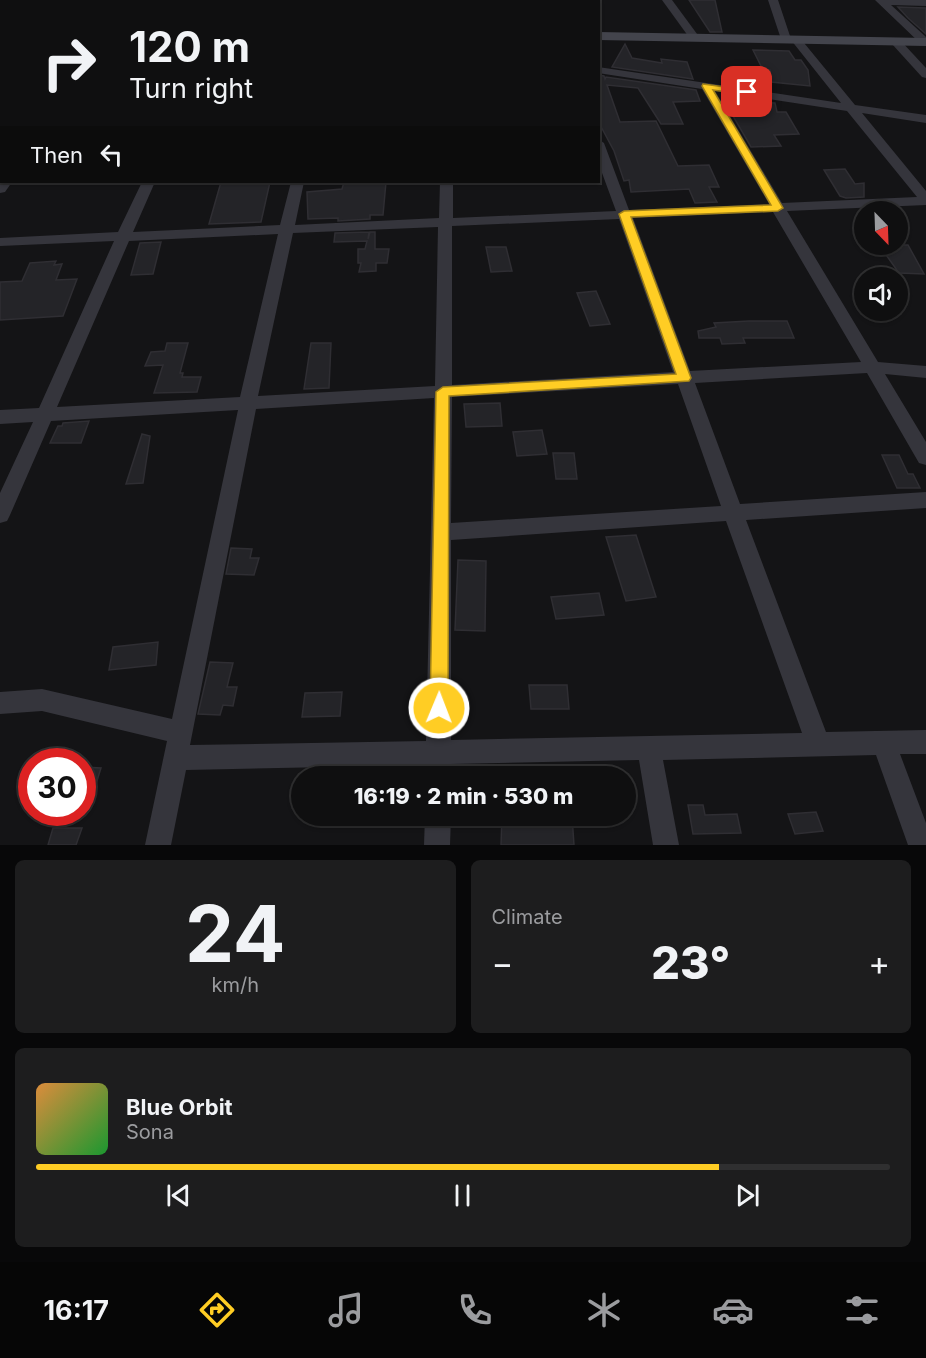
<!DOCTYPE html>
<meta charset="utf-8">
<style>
:root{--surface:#0f0f10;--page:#1d1d1e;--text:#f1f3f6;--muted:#9b9c9f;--line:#2f2f30;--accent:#ffcd24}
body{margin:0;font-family:Inter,sans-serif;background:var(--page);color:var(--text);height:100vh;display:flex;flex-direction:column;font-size:22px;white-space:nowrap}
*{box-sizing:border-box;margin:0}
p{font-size:20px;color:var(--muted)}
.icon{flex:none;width:33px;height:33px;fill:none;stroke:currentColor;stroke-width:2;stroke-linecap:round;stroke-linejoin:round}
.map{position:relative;height:845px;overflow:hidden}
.panel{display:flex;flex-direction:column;gap:15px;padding:15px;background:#080809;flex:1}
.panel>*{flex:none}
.hud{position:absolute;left:0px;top:0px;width:600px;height:183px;box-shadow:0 2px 4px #0004,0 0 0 2px var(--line);background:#0f0f10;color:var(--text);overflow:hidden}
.needle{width:39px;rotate:157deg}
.controls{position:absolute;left:854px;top:201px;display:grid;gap:12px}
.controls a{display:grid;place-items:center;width:54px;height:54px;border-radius:50%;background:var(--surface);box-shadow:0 2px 4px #0004,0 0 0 2px var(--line);font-size:30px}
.speed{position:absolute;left:18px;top:748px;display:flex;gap:12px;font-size:30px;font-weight:700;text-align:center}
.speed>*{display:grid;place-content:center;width:78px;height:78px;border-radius:50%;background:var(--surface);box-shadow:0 2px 4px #0004,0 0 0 2px var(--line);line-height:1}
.speed .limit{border:9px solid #d22;background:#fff;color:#111}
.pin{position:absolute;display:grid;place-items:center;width:51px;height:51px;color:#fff;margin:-26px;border-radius:12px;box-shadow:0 3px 9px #0006}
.me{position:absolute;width:66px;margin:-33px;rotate:1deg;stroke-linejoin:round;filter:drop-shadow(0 0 4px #0008)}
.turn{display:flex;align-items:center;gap:21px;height:126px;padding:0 30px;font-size:27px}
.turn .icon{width:78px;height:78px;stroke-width:2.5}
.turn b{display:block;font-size:42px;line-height:51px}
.then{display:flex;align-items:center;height:57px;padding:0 30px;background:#0003;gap:12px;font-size:22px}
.big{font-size:45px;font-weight:800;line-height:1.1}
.panel .tile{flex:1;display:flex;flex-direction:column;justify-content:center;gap:9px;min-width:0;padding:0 21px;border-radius:9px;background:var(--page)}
.panel .dial{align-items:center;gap:0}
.dial b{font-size:78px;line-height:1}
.song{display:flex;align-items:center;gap:18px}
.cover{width:72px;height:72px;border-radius:9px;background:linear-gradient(135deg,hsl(30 70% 55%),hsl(130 70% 35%))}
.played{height:6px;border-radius:3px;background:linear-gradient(90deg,var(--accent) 80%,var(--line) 80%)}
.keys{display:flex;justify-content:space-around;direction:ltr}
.heat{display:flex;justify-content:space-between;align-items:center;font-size:33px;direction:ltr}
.panel .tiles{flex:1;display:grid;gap:15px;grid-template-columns:1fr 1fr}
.tile:last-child{grid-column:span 2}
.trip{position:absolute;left:291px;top:766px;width:345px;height:60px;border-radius:30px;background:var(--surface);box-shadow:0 2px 4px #0004,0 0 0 2px var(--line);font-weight:800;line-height:60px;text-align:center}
.menu{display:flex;height:96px;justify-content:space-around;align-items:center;background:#060606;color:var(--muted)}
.menu .icon{width:42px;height:42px}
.menu .selected{color:var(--accent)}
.menu b{font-size:27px;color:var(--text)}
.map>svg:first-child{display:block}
.building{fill:#242428;stroke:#2f2e33;stroke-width:1.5}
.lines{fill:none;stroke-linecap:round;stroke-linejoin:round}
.street{fill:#35353c;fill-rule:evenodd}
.secondary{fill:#43444c;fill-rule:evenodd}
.route{fill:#ffcd24;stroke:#a68517;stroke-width:1.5}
</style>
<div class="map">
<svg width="926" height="845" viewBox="0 0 926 845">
<rect width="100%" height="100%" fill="#141416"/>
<g class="building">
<polygon points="689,0 715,0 722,32 710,32"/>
<polygon points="898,7 926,8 926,34 908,18"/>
<polygon points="625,44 632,58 662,63 661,59 687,62 693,79 612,67"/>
<polygon points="753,50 789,51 795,60 801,60 808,70 810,86 771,82 770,70 763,70"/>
<polygon points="598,75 604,76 605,79 606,77 696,90 700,101 673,102 683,124 661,124 638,88 607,85 620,122 656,121 678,166 709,165 719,187 709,187 717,202 695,203 689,189 631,192 629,180 624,181 614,151 598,121"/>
<polygon points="751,102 775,103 777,112 786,112 799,134 774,135 781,146 751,147 726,104 752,107"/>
<polygon points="845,169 855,184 864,183 864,197 846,198 840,196 824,170"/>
<polygon points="221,182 270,182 261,222 209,224"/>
<polygon points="344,182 386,182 383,215 370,215 370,219 338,221 338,218 308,219 307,192 342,189"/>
<polygon points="369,232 368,239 370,232 375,232 375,249 389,249 387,263 376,263 376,271 359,272 361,263 358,263 358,249 365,249 367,241 334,242 335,233"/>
<polygon points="161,242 153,274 131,275 140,243"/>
<polygon points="879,245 908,245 924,274 899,273"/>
<polygon points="486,247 506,247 512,271 491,272"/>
<polygon points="56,261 54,265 62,264 56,280 77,279 63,316 0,320 0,282 22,281 30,263"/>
<polygon points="596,291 610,324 590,326 577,293"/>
<polygon points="749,321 787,321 794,338 743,338 745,343 722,344 720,338 699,338 698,331 716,327 714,323"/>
<polygon points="167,343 188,343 180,373 183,373 182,377 201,377 197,392 154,393 163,365 145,366 151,352 165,351"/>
<polygon points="311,343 331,343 329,388 304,389"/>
<polygon points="500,403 502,426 466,427 464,404"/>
<polygon points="89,421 81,443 50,443 58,426 62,426 63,423"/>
<polygon points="542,430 547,454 517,456 513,432"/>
<polygon points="142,434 150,436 143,483 126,484"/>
<polygon points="553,453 574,453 577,479 556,479"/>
<polygon points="882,455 899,455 908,474 913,474 920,488 897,488"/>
<polygon points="636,535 656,597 626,601 606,537"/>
<polygon points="231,548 252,549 250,558 259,558 254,575 226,574"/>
<polygon points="458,560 486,561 485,631 455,630"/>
<polygon points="599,593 604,615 556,619 551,597"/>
<polygon points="158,642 156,665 109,670 113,647"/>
<polygon points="210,662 233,663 227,687 237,687 233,706 223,705 220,715 198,714"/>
<polygon points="529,685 567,685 569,709 531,709"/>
<polygon points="342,692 340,716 302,717 305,693"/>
<polygon points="82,767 101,768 96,784 82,784"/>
<polygon points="688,805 703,805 705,815 737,814 741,833 693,834"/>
<polygon points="816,812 823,831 795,834 788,814"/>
<polygon points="502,816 572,816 574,845 501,845"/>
<polygon points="53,828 82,828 76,845 48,845"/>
</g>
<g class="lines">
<g class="street">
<polygon points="118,0 128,0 117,2"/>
<polygon points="224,0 234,0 223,2"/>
<polygon points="333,0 343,0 332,2"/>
<rect x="443" y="0" width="10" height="2"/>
<polygon points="662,0 672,0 700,38 699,40 691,40"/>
<path d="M768 0H778L791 39 800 38 855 105 926 115V123L862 113 926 191V205L787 211 878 362 926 366V378L885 374 926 442V465L919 463 867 373 695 383 740 504 926 492V508L746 520 826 732 926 730V754H900L926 823V845H908L876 755 663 760 679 845H653L639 760 451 764 450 777H426V765L186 770 171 845H145L167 741 42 711 0 714V692L42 689 172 719 238 410 51 421 10 515 7 521 0 523V493L33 422 0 424V410L39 408 114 241 0 246V238L118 232 142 182H155L133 232 280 225 291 182H304L295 225 439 218 440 182H453V218L616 211 598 162V139L604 143 629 210 769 204 702 89 598 73V67L841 103 791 40 782 42ZM715 91 847 111 917 197 782 203ZM773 212 861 362 690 371 633 218ZM619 219 673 372 452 385V226ZM438 227 435 386 258 396 293 233ZM278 234 240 397 57 407 129 241ZM678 384 721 506 451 523 452 397ZM434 398 426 741 190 745 256 409ZM726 521 802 733 451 740V540Z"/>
<polygon points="875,0 926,0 926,6 891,5 926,37 926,45 921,44"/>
<polygon points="896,39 900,40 926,68 926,78 922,77 892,44 891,42"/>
<polygon points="0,179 2,182 12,182 5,192 0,193"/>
<polygon points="425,816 451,816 450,845 424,845"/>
</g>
<g class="secondary">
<rect x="0" y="19" width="2" height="8"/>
<polygon points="598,32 926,38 926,46 598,40"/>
</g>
</g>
<polygon class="route" points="703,84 747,90 752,92 747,95 713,90 783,208 778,211 631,217 691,378 689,381 449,396 448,708 445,714 439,717 433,714 430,708 436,392 443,387 676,374 619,214 624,211 771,205 702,86"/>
</svg>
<div class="controls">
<a><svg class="needle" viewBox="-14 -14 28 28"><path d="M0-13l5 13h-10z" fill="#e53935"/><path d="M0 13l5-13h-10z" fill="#9b9c9f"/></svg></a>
<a><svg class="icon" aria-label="sound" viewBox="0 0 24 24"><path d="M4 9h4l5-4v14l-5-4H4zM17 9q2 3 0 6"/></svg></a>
</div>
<div class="speed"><div class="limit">30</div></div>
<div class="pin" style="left:747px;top:92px;background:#d93025"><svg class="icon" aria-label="arrive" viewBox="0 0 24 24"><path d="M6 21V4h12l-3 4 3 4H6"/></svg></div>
<svg class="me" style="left:439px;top:708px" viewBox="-20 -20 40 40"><circle r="17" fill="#ffcd24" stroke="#fff" stroke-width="3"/><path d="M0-11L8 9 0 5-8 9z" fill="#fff"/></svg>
<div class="trip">16:19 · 2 min · 530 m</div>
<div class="hud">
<div class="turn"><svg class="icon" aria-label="right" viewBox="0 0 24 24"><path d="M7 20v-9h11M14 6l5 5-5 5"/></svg><div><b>120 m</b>Turn right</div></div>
<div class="then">Then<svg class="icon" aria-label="left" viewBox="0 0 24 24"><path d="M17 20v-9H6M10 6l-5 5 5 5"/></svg></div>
</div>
</div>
<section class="panel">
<div class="tiles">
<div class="tile dial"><b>24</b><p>km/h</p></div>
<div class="tile"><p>Climate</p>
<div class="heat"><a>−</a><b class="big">23°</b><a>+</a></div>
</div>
<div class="tile">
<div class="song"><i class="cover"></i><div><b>Blue Orbit</b><p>Sona</p></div></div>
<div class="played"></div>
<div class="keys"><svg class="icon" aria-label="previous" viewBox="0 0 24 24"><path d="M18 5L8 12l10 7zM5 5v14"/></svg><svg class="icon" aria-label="pause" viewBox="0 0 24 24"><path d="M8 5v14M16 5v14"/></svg><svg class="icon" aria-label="next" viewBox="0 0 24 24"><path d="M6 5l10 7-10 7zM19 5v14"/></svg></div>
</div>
</div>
</section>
<nav class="menu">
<b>16:17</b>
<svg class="icon selected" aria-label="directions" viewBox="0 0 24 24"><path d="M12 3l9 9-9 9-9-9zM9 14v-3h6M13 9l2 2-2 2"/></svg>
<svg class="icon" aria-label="music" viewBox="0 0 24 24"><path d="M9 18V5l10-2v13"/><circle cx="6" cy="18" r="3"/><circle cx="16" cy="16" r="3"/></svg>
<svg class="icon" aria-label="phone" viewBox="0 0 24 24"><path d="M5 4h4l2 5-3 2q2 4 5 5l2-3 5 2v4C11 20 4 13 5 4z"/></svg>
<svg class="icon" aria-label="climate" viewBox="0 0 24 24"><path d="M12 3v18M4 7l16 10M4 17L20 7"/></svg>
<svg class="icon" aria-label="car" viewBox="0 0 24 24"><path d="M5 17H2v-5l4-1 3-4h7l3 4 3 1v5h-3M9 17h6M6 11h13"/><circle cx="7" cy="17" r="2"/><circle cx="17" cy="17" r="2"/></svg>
<svg class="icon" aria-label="filters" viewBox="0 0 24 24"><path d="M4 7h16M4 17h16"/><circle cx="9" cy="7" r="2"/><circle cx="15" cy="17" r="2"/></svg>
</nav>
